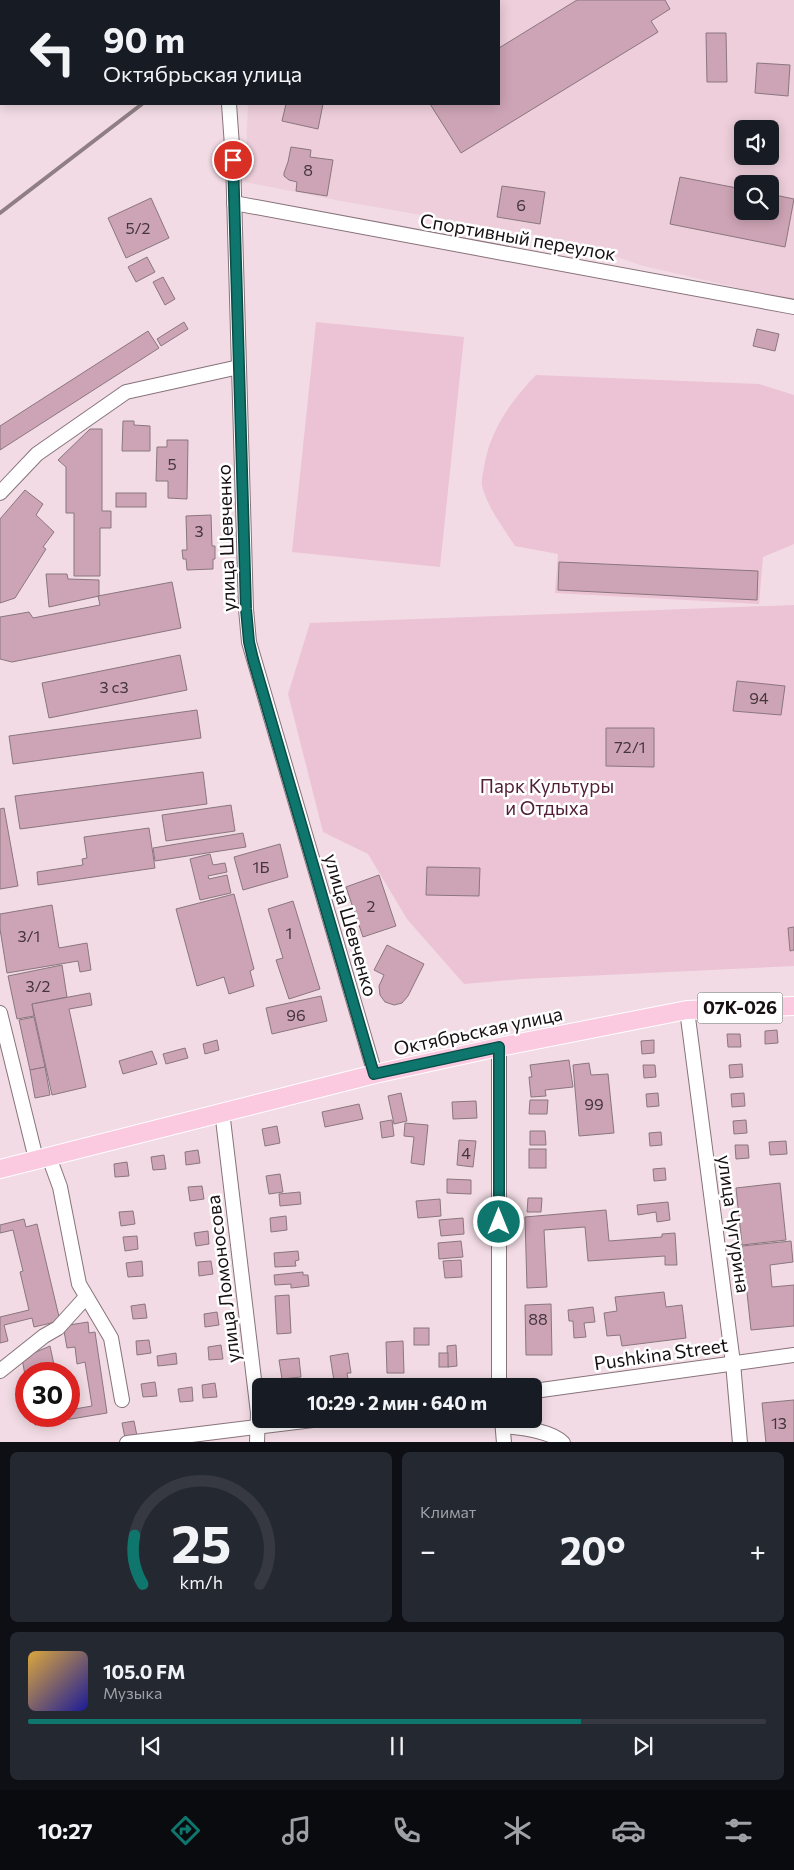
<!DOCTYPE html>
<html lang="ru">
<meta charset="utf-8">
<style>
:root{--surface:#171b24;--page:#242831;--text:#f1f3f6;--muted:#9ea1a6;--line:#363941;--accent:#0f766e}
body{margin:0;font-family:Commissioner,sans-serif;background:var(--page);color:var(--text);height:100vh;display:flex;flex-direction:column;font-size:19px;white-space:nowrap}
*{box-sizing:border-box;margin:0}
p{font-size:16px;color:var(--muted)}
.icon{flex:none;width:28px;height:28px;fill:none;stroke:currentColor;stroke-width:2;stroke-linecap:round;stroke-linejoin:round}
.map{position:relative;height:1442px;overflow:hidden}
.drawer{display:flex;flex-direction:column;gap:10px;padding:10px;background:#0d0f14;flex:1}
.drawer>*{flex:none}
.hud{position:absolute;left:0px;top:0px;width:500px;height:105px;box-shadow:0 2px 12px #0003;background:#171b24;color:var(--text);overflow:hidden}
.fabs{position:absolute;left:734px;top:120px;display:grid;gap:10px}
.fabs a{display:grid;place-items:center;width:45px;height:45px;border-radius:8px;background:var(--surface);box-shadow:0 2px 12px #0003;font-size:25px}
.speed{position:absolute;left:15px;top:1362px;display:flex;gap:10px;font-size:25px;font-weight:700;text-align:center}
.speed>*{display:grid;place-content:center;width:65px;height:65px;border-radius:50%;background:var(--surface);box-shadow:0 2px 12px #0003;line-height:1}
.speed .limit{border:8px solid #d22;background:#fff;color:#111}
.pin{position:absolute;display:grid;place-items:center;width:42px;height:42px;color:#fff;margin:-21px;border:2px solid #fff;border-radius:50%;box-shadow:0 1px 5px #0007}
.me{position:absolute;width:55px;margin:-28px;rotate:0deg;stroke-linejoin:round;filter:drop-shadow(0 0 4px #0008)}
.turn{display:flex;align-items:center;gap:18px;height:105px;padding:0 20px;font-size:22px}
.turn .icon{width:65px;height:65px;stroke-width:2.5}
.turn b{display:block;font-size:35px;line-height:42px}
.big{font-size:38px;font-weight:700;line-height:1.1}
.drawer .card{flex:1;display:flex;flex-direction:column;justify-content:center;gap:8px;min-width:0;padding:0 18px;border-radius:8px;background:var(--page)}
.drawer .dial{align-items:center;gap:0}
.dial svg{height:130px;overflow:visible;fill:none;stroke:var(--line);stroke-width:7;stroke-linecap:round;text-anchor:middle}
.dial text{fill:var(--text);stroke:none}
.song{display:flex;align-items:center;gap:15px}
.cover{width:60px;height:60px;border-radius:8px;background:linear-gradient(135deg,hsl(40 70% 55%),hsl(240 70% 35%))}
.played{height:5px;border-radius:2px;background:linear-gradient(90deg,var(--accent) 75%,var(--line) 75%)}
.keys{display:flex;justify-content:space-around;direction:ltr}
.heat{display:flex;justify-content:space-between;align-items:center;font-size:28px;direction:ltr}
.drawer .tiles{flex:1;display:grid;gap:10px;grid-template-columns:1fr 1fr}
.card:last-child{grid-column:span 2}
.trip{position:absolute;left:252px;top:1378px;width:290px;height:50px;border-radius:8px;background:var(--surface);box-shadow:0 2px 12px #0003;font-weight:700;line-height:50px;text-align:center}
.menu{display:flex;height:80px;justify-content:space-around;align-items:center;background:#090b0e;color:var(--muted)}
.menu .icon{width:35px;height:35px}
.menu .on{color:var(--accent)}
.menu b{font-size:22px;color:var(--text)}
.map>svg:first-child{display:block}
.built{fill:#edceda;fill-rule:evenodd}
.green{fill:#ecc3d4}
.building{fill:#cda4b5;stroke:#8a767e}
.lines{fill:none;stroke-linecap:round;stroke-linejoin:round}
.minor-casing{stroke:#88737b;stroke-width:16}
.major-casing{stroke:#fff;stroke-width:20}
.minor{stroke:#fff;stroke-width:14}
.major{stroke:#fccae0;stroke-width:18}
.rail{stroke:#8f7f85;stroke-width:4}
.route-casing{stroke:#0a4d48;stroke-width:12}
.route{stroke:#0f766e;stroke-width:9}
.labels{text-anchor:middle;stroke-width:5;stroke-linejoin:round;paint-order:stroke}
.number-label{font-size:16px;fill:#45353c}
.shield{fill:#fff;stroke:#5d585a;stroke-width:1}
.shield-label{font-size:18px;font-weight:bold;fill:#181013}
.street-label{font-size:19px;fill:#181013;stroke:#fff}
.park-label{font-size:19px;fill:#501d36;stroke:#fff}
</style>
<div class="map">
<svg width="794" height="1443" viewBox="0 0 794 1443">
<rect width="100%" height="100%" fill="#f2dbe4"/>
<path class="built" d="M219 0H794V301L640 265 575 242 341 201 245 182 248 104H499V1ZM742 129H770V156H742ZM742 184H770V211H742Z"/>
<g class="green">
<polygon points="316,322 464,337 440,567 292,552"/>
<path d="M536 375 759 384 794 395V544L763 557 759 604 555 593 558 554 515 546C502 526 488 508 482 486 481 480 483 473 484 467 490 430 511 401 536 375Z"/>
<polygon points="794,605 794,966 522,979 464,984 407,919 368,854 323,832 288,694 310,623"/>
</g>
<g class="building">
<polygon points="369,0 435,0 436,1 370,1"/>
<polygon points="577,0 665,0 670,9 651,21 658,32 461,153 430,104 499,104 499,48"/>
<polygon points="706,33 726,33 727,82 707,82"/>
<polygon points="757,63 790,65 788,96 755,93"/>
<polygon points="286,104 323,104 318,129 282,121"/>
<polygon points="291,147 311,150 310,157 333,160 327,196 296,191 297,182 289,180 284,176 284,173 288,162"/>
<polygon points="680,177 742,189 742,211 770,211 770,194 794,199 785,247 670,224"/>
<polygon points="502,186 545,192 540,224 497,217"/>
<polygon points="151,198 169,238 126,258 108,218"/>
<polygon points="147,257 155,272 136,282 128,267"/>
<polygon points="163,277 175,299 165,305 153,282"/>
<polygon points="184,322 188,329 161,346 157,339"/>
<polygon points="757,329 779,334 775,351 753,346"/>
<polygon points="148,331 159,348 0,450 0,426"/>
<polygon points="123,421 134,421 134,425 150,426 150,451 122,451"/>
<polygon points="90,429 102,429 102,511 111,511 111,528 100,528 100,576 74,576 74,513 66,513 66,467 58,460"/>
<polygon points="167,440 188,440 187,499 168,498 168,481 156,481 157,447 167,447"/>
<polygon points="25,490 43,504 36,515 54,532 43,547 46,549 15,598 0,603 0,519"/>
<rect x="116" y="493" width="30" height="14"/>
<polygon points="211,515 212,546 215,546 215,559 213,559 213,569 187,570 186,559 183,559 182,550 187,550 186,516"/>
<polygon points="559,562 758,571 757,600 558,590"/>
<polygon points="46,574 67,574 68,579 99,580 99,596 49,607"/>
<polygon points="172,582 181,628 12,662 0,659 0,617 29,612 33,618 100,605 98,596"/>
<polygon points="180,655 187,690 49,718 42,683"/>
<polygon points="737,681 785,686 781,715 733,711"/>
<polygon points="197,710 201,738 13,764 9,736"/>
<polygon points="606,728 654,728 654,767 606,766"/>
<polygon points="203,772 207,804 20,829 15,796"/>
<polygon points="231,805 235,831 166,841 162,815"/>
<polygon points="4,808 18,886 0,889 0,809"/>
<polygon points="149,828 155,868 38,885 37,872 83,865 82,859 87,858 84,837"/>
<polygon points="243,833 246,847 155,861 153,848"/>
<polygon points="280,844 288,877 243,890 234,857"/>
<polygon points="210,854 213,865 225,863 227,872 208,876 209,879 227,875 231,893 200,900 190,859"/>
<polygon points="427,867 480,868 479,896 426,895"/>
<polygon points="379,875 396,926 363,937 346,887"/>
<polygon points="234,894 254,969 250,971 254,986 229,994 224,977 197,986 176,909"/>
<polygon points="293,901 320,989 289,999 276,960 283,958 268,909"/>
<polygon points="52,905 59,948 87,943 91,970 80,972 78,961 7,973 0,929 0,914"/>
<polygon points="794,927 794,950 790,951 788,928"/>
<polygon points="387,945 424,964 408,996 402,1003 394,1005 385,1002 380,995 379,986 384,975 374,970"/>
<polygon points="62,965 67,997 32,1004 34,1016 17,1019 8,976"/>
<polygon points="90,993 92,1005 69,1009 86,1087 52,1095 32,1004"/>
<polygon points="321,996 327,1021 272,1034 266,1008"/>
<polygon points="34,1017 45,1067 30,1070 19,1020"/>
<polygon points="777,1030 778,1043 765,1044 765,1031"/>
<polygon points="727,1034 740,1034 741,1047 728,1047"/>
<polygon points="217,1040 219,1050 205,1054 203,1044"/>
<polygon points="654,1040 654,1053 642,1054 641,1041"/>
<polygon points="185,1048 188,1058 166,1064 163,1054"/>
<polygon points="152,1051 157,1064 123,1074 119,1061"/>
<polygon points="569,1060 573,1087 545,1090 546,1096 531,1097 529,1077 532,1077 530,1065"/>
<polygon points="589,1063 591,1075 608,1074 614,1133 579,1136 573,1065"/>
<polygon points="742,1064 743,1077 730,1078 729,1065"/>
<polygon points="643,1065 655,1065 656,1077 644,1078"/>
<polygon points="45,1067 50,1095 35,1098 30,1070"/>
<polygon points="401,1093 407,1121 394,1124 388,1096"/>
<polygon points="658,1093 659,1106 647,1107 646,1094"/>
<polygon points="744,1093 745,1106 732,1107 731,1094"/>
<polygon points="530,1100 548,1100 547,1114 529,1114"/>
<polygon points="476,1101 477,1118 453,1119 452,1102"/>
<polygon points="359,1104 363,1119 325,1127 322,1112"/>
<polygon points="392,1120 394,1136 382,1138 380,1122"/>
<polygon points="746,1120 747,1133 734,1134 733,1121"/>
<polygon points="405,1123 428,1125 424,1165 411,1163 414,1137 404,1136"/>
<polygon points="277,1126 280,1143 265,1146 262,1129"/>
<polygon points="530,1131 545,1131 546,1145 530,1145"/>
<polygon points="661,1132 662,1145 650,1146 649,1133"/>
<polygon points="459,1140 476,1141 473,1167 457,1165"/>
<polygon points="786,1141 787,1154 770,1155 769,1142"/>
<polygon points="735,1145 748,1145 749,1158 736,1159"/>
<rect x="529" y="1149" width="17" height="19"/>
<polygon points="198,1150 200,1163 186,1165 185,1152"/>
<polygon points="164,1155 166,1169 153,1170 151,1157"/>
<polygon points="127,1162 129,1176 115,1177 114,1164"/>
<polygon points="665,1168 666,1180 654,1181 653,1169"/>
<polygon points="280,1174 283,1192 269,1194 266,1176"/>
<polygon points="447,1179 471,1180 471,1194 447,1193"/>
<polygon points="780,1183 786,1240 742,1245 736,1188"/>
<polygon points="202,1186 204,1199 190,1201 188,1187"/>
<polygon points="300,1192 301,1204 280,1206 279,1194"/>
<polygon points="528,1198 542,1198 541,1212 527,1212"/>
<polygon points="440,1199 441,1216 418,1218 416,1201"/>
<polygon points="668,1202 670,1220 657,1222 656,1212 638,1215 637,1205"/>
<polygon points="606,1210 609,1241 662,1237 662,1234 675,1233 677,1265 665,1265 665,1256 588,1261 585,1227 544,1230 547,1287 527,1288 525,1217"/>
<polygon points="133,1211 135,1224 121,1226 119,1212"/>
<polygon points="286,1216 287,1230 271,1232 270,1218"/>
<polygon points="463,1218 464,1234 441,1236 439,1220"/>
<polygon points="24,1219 26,1227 37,1224 60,1321 34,1327 32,1318 4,1325 8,1341 0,1343 0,1317 29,1310 20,1272 23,1271 13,1230 0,1233 0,1225"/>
<polygon points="208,1231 209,1244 196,1246 194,1233"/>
<polygon points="137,1236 138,1249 125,1251 123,1237"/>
<polygon points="461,1241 463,1257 439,1259 438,1243"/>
<polygon points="791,1241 793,1262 770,1265 772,1287 794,1285 794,1326 751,1330 742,1246"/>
<polygon points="298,1251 299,1260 295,1261 296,1266 275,1267 274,1253"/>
<polygon points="461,1260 462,1277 445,1278 443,1261"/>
<polygon points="142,1261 143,1276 128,1277 126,1263"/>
<polygon points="211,1261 213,1274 199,1276 198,1262"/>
<polygon points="303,1272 303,1275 308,1275 309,1286 291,1288 291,1284 275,1285 274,1275"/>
<polygon points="664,1292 666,1307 682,1305 686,1338 622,1346 620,1335 607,1336 604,1313 617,1311 615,1297"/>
<polygon points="289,1295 291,1333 277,1334 275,1296"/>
<polygon points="145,1304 147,1318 133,1319 131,1306"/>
<polygon points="551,1304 552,1355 526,1355 525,1305"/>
<polygon points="593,1307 595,1322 584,1323 586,1337 574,1338 573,1321 569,1321 568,1310"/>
<polygon points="217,1312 219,1325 205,1327 204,1314"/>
<polygon points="88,1322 89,1333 95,1332 107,1413 35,1425 33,1416 69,1416 69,1410 92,1406 85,1362 77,1364 75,1347 67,1348 64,1331 69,1325"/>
<rect x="414" y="1328" width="15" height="17"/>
<polygon points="149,1340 151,1353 137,1355 136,1341"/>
<polygon points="403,1341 404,1373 387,1373 386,1342"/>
<polygon points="221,1345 223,1359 209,1360 208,1347"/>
<polygon points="456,1345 457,1366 448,1367 447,1346"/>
<polygon points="50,1346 56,1374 26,1374 26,1381 22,1358"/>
<polygon points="176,1353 177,1364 158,1366 157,1356"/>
<polygon points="348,1353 351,1373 347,1373 348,1379 334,1381 330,1356"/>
<rect x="439" y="1353" width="9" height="14"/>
<polygon points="299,1358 301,1377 282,1379 279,1360"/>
<polygon points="155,1382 157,1396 143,1397 141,1384"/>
<polygon points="215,1383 217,1397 203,1398 202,1385"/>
<polygon points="192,1387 193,1401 180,1402 178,1389"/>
<polygon points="794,1400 794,1443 766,1443 762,1403"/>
<polygon points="134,1421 137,1436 125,1438 122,1423"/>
</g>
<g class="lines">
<defs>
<g id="minor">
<polyline points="184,0 185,1"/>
<polyline points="0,29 1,29"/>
<polyline points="229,104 233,160 246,609 249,642 375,1074"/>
<polyline points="234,203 794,307"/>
<polyline points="0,493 37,454 126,392 239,367"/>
<polyline points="687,1010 733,1363 740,1443"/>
<polyline points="0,1013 36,1159"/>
<polyline points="499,1047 499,1386"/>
<polyline points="222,1111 258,1413 257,1443"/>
<polyline points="49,1157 60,1187 79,1284 111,1338 122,1400"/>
<polyline points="0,1371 44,1336 58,1328 86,1297"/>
<polyline points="534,1391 794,1355"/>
<polyline points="502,1419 504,1443"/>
<path d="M503 1426C520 1428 550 1430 563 1443"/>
<polyline points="127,1443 321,1419"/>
</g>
<polyline id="major" points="0,1169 375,1074 499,1047 687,1010 794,1006"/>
</defs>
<use href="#minor" class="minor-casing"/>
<use href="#major" class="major-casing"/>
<use href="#minor" class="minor"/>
<use href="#major" class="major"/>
<g class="rail">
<polyline points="272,1 274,0"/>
<polyline points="283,1 285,0"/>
<polyline points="0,213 142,104"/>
</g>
</g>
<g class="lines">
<defs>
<polyline id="route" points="233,160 246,609 249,642 253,659 374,1074 499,1047 499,1222"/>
</defs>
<use href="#route" class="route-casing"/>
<use href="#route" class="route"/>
</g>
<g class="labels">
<g class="number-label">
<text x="308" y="176">8</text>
<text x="521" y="211">6</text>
<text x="138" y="234">5/2</text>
<text x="172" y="470">5</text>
<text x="199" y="537">3</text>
<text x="114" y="693">3 с3</text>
<text x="759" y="704">94</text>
<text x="630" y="753">72/1</text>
<text x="261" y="873">1Б</text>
<text x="371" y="912">2</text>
<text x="289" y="939">1</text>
<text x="29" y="942">3/1</text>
<text x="38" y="992">3/2</text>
<text x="296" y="1021">96</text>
<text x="594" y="1110">99</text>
<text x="466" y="1159">4</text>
<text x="538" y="1325">88</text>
<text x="779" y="1429">13</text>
</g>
<rect class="shield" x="697.5" y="992.5" width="85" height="31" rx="4"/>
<g class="shield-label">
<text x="740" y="1014">07К-026</text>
</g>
<g class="street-label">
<text transform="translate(518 237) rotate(10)" y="7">Спортивный переулок</text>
<text transform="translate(226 538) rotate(-92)" y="7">улица Шевченко</text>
<text transform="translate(351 925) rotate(74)" y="7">улица Шевченко</text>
<text transform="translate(478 1031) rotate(-12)" y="7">Октябрьская улица</text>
<text transform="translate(734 1224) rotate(82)" y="7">улица Чугурина</text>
<text transform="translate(223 1279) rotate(-97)" y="7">улица Ломоносова</text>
<text transform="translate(661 1354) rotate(-8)" y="7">Pushkina Street</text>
</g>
<g class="park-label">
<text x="547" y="793">Парк Культуры<tspan x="547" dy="22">и Отдыха</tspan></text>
</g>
</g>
</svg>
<div class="fabs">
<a><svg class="icon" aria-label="sound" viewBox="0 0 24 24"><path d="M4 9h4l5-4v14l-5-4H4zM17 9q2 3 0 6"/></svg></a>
<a><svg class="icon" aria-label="search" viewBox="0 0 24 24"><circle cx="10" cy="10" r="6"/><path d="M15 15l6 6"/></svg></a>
</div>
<div class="speed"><div class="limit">30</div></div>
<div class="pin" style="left:233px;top:160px;background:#d93025"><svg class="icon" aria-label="arrive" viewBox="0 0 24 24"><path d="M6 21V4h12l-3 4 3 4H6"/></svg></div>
<svg class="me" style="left:499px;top:1222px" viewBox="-20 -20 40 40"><circle r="17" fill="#0f766e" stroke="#fff" stroke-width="3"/><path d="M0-11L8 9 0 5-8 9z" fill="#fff"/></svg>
<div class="trip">10:29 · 2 мин · 640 m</div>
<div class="hud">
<div class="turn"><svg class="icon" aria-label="left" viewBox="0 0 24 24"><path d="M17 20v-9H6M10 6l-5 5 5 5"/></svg><div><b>90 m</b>Октябрьская улица</div></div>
</div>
</div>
<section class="drawer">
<div class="tiles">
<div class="card dial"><svg viewBox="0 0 100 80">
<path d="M14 69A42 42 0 1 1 86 69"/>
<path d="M14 69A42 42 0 0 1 9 39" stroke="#0f766e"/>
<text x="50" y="56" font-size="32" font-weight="700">25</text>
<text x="50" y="72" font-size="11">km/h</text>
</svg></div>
<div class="card"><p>Климат</p>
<div class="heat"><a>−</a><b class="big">20°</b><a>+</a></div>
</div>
<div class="card">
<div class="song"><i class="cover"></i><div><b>105.0 FM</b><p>Музыка</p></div></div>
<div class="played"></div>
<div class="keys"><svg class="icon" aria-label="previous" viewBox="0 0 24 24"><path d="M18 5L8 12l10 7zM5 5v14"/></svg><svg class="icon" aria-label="pause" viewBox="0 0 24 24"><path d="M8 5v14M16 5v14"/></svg><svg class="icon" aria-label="next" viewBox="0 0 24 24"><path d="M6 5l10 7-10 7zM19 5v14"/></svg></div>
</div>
</div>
</section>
<nav class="menu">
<b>10:27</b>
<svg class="icon on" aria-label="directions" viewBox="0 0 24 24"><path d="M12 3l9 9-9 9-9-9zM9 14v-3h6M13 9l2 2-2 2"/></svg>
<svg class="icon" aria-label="music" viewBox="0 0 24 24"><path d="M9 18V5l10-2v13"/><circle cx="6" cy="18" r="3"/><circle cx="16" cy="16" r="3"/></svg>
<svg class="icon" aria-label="phone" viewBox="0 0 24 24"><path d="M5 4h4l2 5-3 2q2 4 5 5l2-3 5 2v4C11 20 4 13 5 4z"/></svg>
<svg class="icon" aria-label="climate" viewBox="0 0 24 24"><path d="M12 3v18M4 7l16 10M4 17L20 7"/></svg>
<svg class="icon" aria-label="car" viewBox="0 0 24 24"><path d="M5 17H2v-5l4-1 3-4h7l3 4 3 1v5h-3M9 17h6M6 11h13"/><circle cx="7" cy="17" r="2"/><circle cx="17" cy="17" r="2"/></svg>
<svg class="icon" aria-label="filters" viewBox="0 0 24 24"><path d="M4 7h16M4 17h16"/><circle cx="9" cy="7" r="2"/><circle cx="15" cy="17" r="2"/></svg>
</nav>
